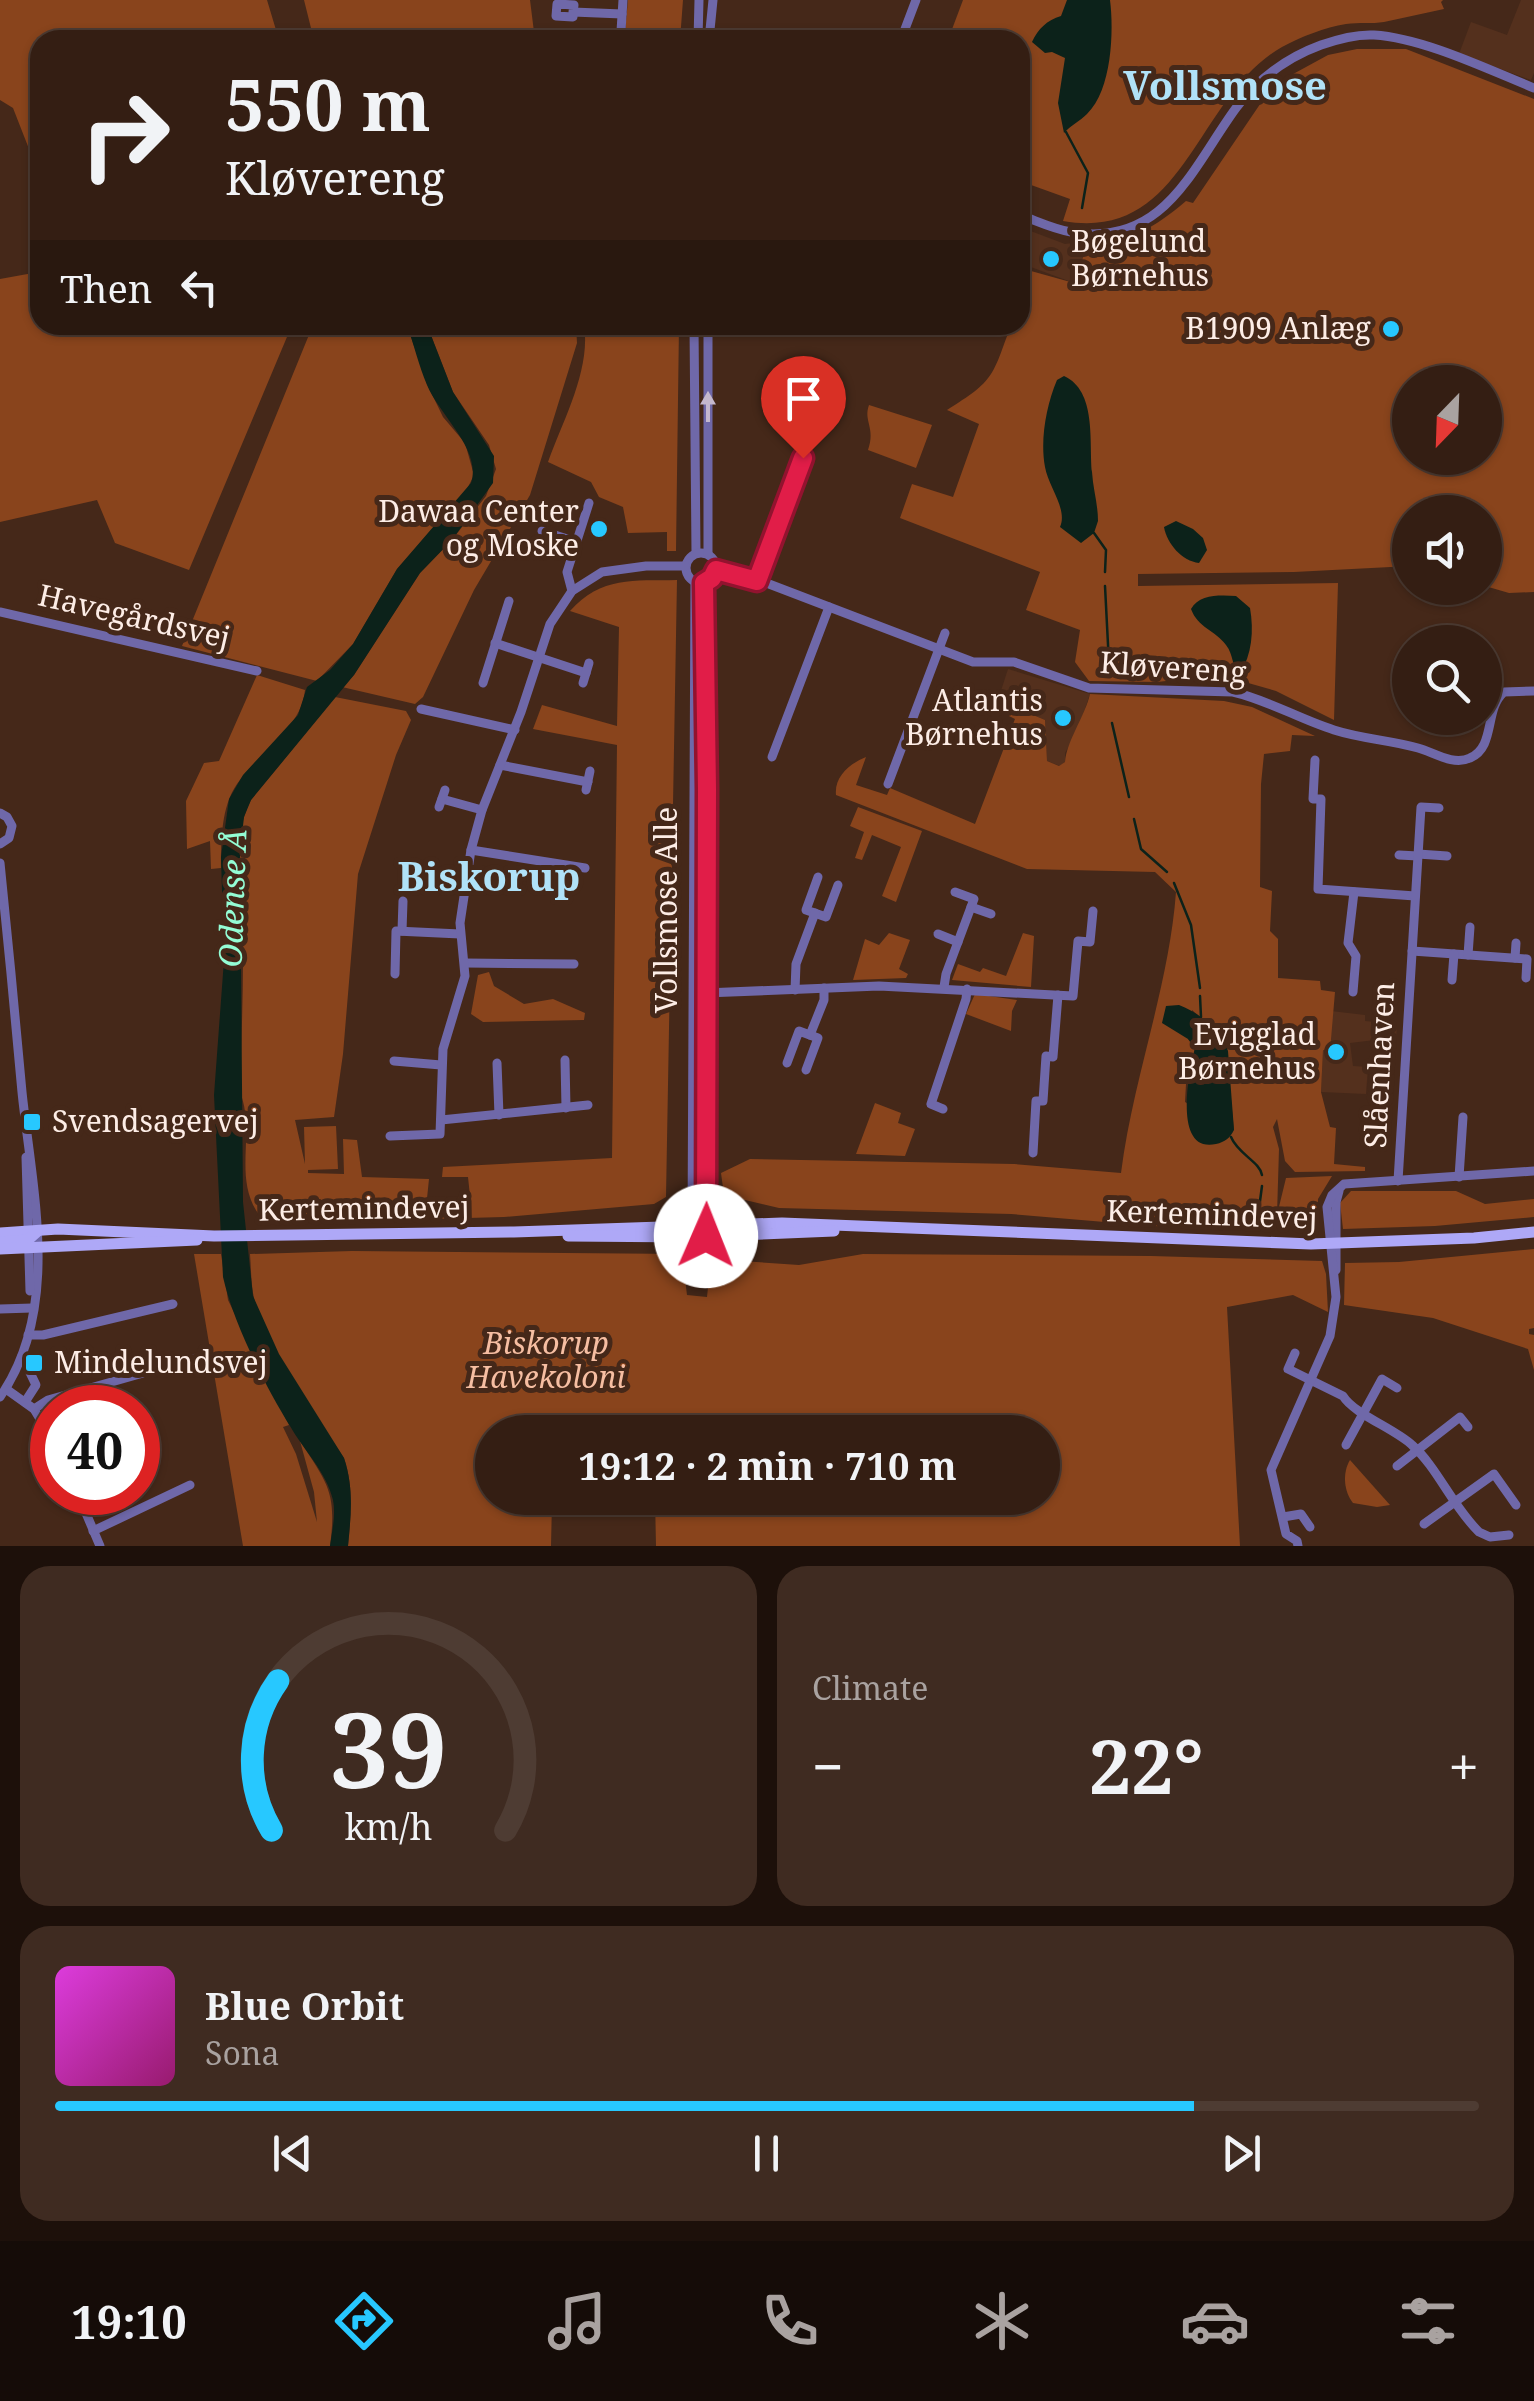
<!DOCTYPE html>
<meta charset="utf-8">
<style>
:root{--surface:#341e13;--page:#3f2b21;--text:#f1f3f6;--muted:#a9a2a0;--line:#4e3c33;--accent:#27c8ff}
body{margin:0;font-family:"Noto Serif",serif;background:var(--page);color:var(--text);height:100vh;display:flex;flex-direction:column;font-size:38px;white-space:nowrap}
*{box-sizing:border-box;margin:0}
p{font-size:32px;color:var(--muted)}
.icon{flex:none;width:55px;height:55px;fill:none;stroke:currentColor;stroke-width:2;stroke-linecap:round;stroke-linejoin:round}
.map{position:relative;height:1546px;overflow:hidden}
.drawer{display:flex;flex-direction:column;gap:20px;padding:20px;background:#1d100a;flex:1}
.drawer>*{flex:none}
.guide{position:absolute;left:30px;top:30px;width:1000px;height:305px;border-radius:30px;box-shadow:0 2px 8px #0004,0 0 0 2px var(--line);background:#341e13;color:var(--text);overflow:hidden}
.needle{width:65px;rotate:203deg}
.tools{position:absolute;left:1392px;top:365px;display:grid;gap:20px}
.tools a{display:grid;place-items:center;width:110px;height:110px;border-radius:50%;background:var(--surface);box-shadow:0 2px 8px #0004,0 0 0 2px var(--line);font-size:50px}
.speed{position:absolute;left:30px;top:1385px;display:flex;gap:20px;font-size:50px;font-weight:700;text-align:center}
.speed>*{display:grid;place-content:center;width:130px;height:130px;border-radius:50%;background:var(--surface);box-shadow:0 2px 8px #0004,0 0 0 2px var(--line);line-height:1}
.speed .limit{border:15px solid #d22;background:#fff;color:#111}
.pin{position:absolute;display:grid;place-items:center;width:85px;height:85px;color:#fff;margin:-102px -42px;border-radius:50% 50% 50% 0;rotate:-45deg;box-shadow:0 0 10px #0007}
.pin .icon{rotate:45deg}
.me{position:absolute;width:110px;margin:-55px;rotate:1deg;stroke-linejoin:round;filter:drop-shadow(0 0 8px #0008)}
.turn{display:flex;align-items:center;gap:35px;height:210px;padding:0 30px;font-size:45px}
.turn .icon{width:130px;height:130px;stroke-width:2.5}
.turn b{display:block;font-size:70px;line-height:85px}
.then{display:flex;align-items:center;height:95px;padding:0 30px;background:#0003;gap:20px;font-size:38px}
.big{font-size:75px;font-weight:700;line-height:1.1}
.drawer .tile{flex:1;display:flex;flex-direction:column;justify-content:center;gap:15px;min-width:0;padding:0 35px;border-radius:30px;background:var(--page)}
.drawer .dial{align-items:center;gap:0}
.dial svg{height:260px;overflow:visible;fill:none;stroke:var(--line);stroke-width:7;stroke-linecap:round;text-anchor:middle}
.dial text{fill:var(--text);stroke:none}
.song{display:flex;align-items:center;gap:30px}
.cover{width:120px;height:120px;border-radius:15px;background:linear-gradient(135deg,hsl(300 70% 55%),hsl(320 70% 35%))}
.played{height:10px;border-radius:5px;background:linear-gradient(90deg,var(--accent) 80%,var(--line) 80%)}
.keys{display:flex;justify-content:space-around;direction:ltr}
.heat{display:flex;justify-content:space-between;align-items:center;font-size:55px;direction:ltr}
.drawer .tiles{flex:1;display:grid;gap:20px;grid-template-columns:1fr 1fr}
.tile:last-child{grid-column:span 2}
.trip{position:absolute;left:475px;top:1415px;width:585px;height:100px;border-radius:50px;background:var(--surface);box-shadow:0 2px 8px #0004,0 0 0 2px var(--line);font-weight:700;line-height:100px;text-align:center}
.menu{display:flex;height:160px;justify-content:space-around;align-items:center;background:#150c08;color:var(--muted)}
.menu .icon{width:70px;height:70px}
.menu .on{color:var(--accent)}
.menu b{font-size:45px;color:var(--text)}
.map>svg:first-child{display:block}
.built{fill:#54301d}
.green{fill:#89441c;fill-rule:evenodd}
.water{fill:#0c221a}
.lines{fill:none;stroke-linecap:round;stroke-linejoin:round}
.stream{stroke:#0c221a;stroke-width:2.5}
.minor{stroke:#6f68a9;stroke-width:9}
.major{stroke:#aea8f7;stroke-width:11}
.oneway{fill:#c4b8ce}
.route-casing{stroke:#92132f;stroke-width:25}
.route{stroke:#e11d48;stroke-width:18}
.poi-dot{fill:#27c8ff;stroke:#452819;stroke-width:4}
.labels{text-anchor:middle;stroke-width:10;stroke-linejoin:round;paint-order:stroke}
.poi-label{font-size:30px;fill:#fdede6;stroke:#452819;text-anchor:end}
.street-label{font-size:30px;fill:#fdede6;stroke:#452819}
.park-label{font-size:30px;font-style:italic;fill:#f6bea2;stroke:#452819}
.water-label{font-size:32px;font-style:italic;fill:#94fdd5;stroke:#452819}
.district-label{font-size:40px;font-weight:bold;fill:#b0e2f8;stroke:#452819}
</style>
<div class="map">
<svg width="1534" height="1546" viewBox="0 0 1534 1546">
<rect width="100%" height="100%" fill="#452819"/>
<g class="built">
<polygon points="1521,0 1534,0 1534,73 1531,80 1459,54 1471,22 1507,35"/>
<polygon points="1020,227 1065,244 1080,242 1087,246 1074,283 1020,263"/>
<polygon points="1008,669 1090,694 1077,732 1065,753 1065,762 1060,766 1047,761 1045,720 998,700"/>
<polygon points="1331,1011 1365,1015 1365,1021 1397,1024 1394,1071 1382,1071 1383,1054 1375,1053 1375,1040 1350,1043 1353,1066 1368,1067 1366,1094 1321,1092 1323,1050 1330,1050"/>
</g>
<g class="green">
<polygon points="0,0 267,0 279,40 40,40 40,177 13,108 0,100"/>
<polygon points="304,0 530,0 535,40 314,40"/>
<polygon points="628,0 683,0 680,40 608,40 608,31 625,32"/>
<path d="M963 0H1443L1441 2 1444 9C1424 13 1404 18 1384 22 1372 24 1359 22 1346 24 1325 27 1301 37 1282 47 1195 96 1186 243 1063 221L1070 199 1020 181V130L1025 116 1020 103V40H948Z"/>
<path d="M1357 49H1406L1534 99V592L1509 593 1485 586V512H1410V566L1294 572 1138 574V586L1338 583 1334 720 1276 691 1220 675 1157 682 1089 681 1075 662 1080 630 1026 610 1040 572 900 518 912 484 953 497 979 424 947 410C995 380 992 377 1011 325H1020V302L1031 271 1074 283 1087 246C1132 239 1152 230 1186 201L1193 203 1273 85 1328 55ZM1410 382H1485V458H1410Z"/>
<polygon points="40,260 40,325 292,325 189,570 115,543 97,500 0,522 0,279 33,273"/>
<polygon points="313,325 407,325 427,384 443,417 465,443 474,475 467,489 397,569 353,644 317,681 182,646"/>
<polygon points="427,325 576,325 577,343 530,495 474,590 423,697 415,704 342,687 354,675 420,573 452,540 486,496 496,469 489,445 453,392"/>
<path d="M584 325H679L676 551H667V532L628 533 623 507 599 497 591 482 548 462C563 420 591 370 584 325Z"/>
<path d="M869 405 932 425 916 468 868 450C876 428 863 421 869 405Z"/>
<path d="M677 580 666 1197 654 1204 504 1217 431 1219 439 1199 470 1196 468 1177H442L443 1167 612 1158 617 745 533 729 542 705 617 726 619 627 570 611C601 576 634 581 677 580Z"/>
<path d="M257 675 305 690C301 730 258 753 237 784 221 807 221 841 221 868L211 869 210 841 187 849 186 801 204 763 219 761Z"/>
<path d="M1090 694 1224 701 1252 707 1315 736 1292 735 1290 751 1264 754 1261 784 1260 887 1272 891 1270 931 1278 939V978L1320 981 1321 990 1335 992 1330 1051 1323 1050 1321 1092 1330 1127 1336 1128 1334 1164 1365 1167V1171L1295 1172 1285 1161 1277 1119 1273 1127 1279 1149 1277 1215 1286 1178 1332 1176 1318 1199 1317 1229 1275 1224 1239 1228 1152 1226 1011 1214 779 1208 724 1195 721 1173 750 1159 1014 1164 1121 1173C1133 1078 1169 987 1176 892L1155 872 1027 869 836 795C834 776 851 763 866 757L856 785 887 795 890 788 975 824 1015 719 995 709 998 700 1045 720 1047 761 1059 766 1065 762C1066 742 1085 716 1090 694ZM1192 1010 1225 1039 1234 1130 1185 1102 1186 1084 1195 1048 1188 1039Z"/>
<path d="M335 697 406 711 411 720 396 755 358 874 343 1054 334 1117 295 1120 305 1164 304 1127 336 1126 338 1169 308 1170V1173L344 1174 343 1139 357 1140 362 1177 429 1179 425 1218 263 1220C230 1181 257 1135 240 1092 241 1048 243 1004 243 961 242 911 227 846 251 800Z"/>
<polygon points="858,807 922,831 896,902 882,896 901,847 872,835 862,860 855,858 864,832 850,826"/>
<polygon points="889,933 910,940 899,969 908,974 906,978 853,980 865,939 879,945"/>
<polygon points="1023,933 1034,936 1031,987 952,980 958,964 980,972 983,968 1006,976"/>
<polygon points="489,972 494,986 524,1004 553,999 585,1013 584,1020 483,1022 471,1014 478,975"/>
<polygon points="975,994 1017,1000 1012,1011 1011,1031 966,1014"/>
<polygon points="875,1103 901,1113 898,1123 915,1129 905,1156 856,1154"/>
<polygon points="1351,1191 1456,1191 1485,1204 1534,1199 1534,1217 1435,1226 1343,1229 1340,1203"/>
<polygon points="1534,1249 1534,1328 1529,1329 1529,1334 1534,1335 1534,1370 1528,1349 1433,1318 1344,1305 1345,1263 1399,1262"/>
<path d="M352 1251 682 1254 687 1295 707 1297 711 1259 799 1265 863 1254 1151 1256 1322 1261 1326 1274 1328 1312 1293 1295 1227 1307 1240 1546H656L655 1498H1042V1432H653L651 1414 579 1426V1432H492V1498H579V1503L552 1502 551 1546H348C351 1515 354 1488 344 1458 315 1413 263 1346 253 1293 251 1281 251 1267 250 1254Z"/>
<path d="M194 1254H221L228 1300 289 1425 283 1427 296 1454 317 1522 314 1492 300 1441C328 1484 337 1493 330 1546H243Z"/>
<path d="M1350 1460 1390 1505 1377 1507 1353 1503C1344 1492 1342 1473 1350 1460Z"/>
</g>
<g class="water">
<path d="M1067 0H1110C1114 31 1112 90 1087 114 1080 121 1070 126 1064 133L1058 103 1065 58 1052 52 1045 53 1032 42C1038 29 1047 20 1061 16Z"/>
<path d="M407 325H427L453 392 494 456 493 483 452 540 420 573 354 675 251 800 244 817 240 852 243 1202 253 1296 279 1354 344 1458C354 1488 351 1515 348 1546H330C332 1531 336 1515 333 1500 327 1473 303 1449 290 1426 265 1386 233 1322 223 1277L214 1095 224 960 221 857 229 799 243 775 298 715 307 687 330 670 353 644 397 569 471 483C482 450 440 416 427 385 419 366 414 345 407 325Z"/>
<path d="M1064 376C1097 391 1089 442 1092 472 1093 489 1098 504 1098 521L1094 533 1081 543 1060 527C1068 509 1048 486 1045 467 1040 440 1046 406 1057 380Z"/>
<path d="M1176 521 1193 529 1203 538 1207 550 1199 563C1182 561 1167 544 1164 527Z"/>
<path d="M1236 596 1250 608C1254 631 1252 654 1240 674 1231 666 1234 655 1226 645 1215 630 1198 628 1191 609 1199 594 1220 595 1236 596Z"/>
<path d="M1179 1005C1199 1013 1222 1030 1228 1051L1234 1130C1230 1138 1225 1142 1216 1144 1171 1154 1190 1067 1195 1048L1188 1039 1162 1023 1166 1006Z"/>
</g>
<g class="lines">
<g class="stream">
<polyline points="1066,132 1088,173 1082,208"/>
<polyline points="1094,533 1106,550 1105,572"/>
<polyline points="1105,586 1109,664"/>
<polyline points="1112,723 1129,797"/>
<polyline points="1134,819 1141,849 1167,872"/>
<polyline points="1174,883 1191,925 1200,988"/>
<polyline points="1200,996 1201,1017"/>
<path d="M1231 1137C1238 1154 1260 1162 1262 1175"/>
<polyline points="1258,1216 1262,1186"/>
</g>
<g class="minor">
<polyline points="573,12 574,5 557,4 556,16 573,17 573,12 622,14"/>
<polyline points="905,29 916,0"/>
<polyline points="621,31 623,0"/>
<polyline points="698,40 699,0"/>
<polyline points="709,40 713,0"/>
<path d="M1020 215C1037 221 1053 229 1071 232 1164 248 1192 168 1236 108 1258 79 1288 57 1321 45 1338 39 1356 34 1374 35 1423 38 1487 69 1534 88"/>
<polyline points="694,325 696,553"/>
<polyline points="542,531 577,542"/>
<circle cx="701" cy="568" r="15"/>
<polyline points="708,554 708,325"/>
<path d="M716 570 769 584 973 662H1014L1089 688 1233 692C1268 700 1299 719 1334 730 1362 739 1390 740 1418 748 1433 752 1453 766 1470 758 1496 747 1484 709 1504 692L1534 691"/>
<polyline points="757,581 815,427"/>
<polyline points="703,583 706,1229"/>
<polyline points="572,591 567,572 589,503"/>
<polyline points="0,612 257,671"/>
<polyline points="495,643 586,673"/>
<polyline points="483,683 509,601"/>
<polyline points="583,683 589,663"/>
<polyline points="421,709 515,730"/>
<polyline points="772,757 829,607"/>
<polyline points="1315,760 1313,799 1321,799 1318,889 1415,896"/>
<polyline points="500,765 588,782"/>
<polyline points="888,784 945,633"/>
<polyline points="586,790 590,771"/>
<polyline points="442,799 482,810"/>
<polyline points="439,807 445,790"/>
<polyline points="0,813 7,817 12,826 9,838 0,844"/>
<polyline points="471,850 585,868"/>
<polyline points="1418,854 1447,856"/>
<polyline points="1399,855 1418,856"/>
<path d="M0 863C8 939 15 1016 22 1092 32 1190 62 1308 0 1397"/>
<polyline points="818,877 806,910 826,917 838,885"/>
<polyline points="971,907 991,914"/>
<polyline points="402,931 403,901"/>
<polyline points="938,934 958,942"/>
<polyline points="1412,951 1527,959 1526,978"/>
<polyline points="1468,955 1470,927"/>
<polyline points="1515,958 1516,943"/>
<polyline points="465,963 574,964"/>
<polyline points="395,974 396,931 460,934"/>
<polyline points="1452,980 1454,954"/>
<polyline points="944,987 946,974 974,899 955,892"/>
<polyline points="795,990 796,964 815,913"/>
<polyline points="1353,992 1356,956 1348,943 1354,892"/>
<polyline points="705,993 879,986 1073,996 1078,941 1090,942 1093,911"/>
<polyline points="810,1035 824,1000 824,988"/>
<polyline points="565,1060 566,1108"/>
<polyline points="394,1061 441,1065"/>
<polyline points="497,1063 499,1115"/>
<polyline points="787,1063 799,1031 818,1038 806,1070"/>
<polyline points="943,1109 931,1104 966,999 967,989"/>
<polyline points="441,1120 588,1105"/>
<polyline points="390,1136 440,1134 443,1049 465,976 460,923 471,850 482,810 521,712 550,624 572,591 602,572 646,566 685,566"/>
<polyline points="1033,1153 1036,1101 1043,1101 1046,1056 1053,1057 1058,995"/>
<polyline points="26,1157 30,1291"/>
<polyline points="1459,1177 1463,1117"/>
<polyline points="1398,1181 1421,807 1439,808"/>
<polyline points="692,1230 695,583"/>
<polyline points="1336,1270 1336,1202 1339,1191"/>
<polyline points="0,1309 32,1308"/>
<polyline points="28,1335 43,1335 173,1304"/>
<path d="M1295 1353 1288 1369 1343 1396C1354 1414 1395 1429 1412 1445 1437 1467 1453 1507 1479 1532L1490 1537 1509 1535"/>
<polyline points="22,1356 36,1385 25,1402"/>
<polyline points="6,1389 34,1409 52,1439"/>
<polyline points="34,1409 48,1400 196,1358"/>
<polyline points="1346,1445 1382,1379 1397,1388"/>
<polyline points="1397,1466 1460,1417 1468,1427"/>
<polyline points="77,1492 100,1546"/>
<polyline points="1283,1517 1301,1514 1310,1527"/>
<polyline points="1424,1524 1494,1474 1516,1505"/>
<polyline points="93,1531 190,1485"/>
<polyline points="1298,1546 1297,1541 1286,1534 1271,1470 1330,1336 1336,1297 1327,1207 1332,1195 1344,1184 1534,1171"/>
</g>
<g class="major">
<polyline points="0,1233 58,1229 214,1236 514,1232 782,1223 1311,1244 1474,1238 1534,1232"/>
<polyline points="568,1236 692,1237 834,1231"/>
<polyline points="0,1242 28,1240 37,1232"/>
<polyline points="0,1249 197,1240"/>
</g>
</g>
<defs><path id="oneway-solid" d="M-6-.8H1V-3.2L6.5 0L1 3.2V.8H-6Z" transform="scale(2.5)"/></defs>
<use class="oneway" href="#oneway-solid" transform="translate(708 407) rotate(-90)"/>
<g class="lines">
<defs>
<polyline id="route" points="706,1236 707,789 704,583 712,578 716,570 757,581 803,458"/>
</defs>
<use href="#route" class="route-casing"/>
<use href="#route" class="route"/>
</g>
<g class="poi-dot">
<circle cx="1051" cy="259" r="10"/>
<circle cx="1391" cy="329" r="10"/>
<circle cx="599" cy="529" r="10"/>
<circle cx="1063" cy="718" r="10"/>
<circle cx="1336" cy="1052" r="10"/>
<rect x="22" y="1112" width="20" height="20" rx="5"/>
<rect x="24" y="1353" width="20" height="20" rx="5"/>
</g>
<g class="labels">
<g class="poi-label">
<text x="1071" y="252" text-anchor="start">Bøgelund<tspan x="1071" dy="34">Børnehus</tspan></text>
<text x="1371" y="339">B1909 Anlæg</text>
<text x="579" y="522">Dawaa Center<tspan x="579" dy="34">og Moske</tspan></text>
<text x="1043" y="711">Atlantis<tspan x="1043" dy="34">Børnehus</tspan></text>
<text x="1316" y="1045">Evigglad<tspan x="1316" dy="34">Børnehus</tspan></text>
<text x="52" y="1132" text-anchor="start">Svendsagervej</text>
<text x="54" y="1373" text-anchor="start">Mindelundsvej</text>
</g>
<g class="street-label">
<text transform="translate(134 617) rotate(13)" y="10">Havegårdsvej</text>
<text transform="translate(1173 668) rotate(4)" y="10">Kløvereng</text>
<text transform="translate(667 910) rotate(-90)" y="10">Vollsmose Alle</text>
<text transform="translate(1380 1065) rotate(-87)" y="10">Slåenhaven</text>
<text transform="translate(364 1209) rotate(-1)" y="10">Kertemindevej</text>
<text transform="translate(1212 1215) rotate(2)" y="10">Kertemindevej</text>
</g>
<g class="park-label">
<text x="546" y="1354">Biskorup<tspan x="546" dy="34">Havekoloni</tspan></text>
</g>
<g class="water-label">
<text transform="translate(233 898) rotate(-88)" y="11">Odense Å</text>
</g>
<g class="district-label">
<text x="1225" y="100">Vollsmose</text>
<text x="489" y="891">Biskorup</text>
</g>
</g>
</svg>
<div class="tools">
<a><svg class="needle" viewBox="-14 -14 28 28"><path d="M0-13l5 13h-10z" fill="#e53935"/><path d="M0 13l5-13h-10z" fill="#a9a2a0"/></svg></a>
<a><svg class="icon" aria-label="sound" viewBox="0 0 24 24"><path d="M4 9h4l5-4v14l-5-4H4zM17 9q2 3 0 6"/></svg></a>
<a><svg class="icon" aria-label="search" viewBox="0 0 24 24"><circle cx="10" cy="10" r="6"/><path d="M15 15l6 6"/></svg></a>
</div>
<div class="speed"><div class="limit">40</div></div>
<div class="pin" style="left:803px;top:458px;background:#d93025"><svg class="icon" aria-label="arrive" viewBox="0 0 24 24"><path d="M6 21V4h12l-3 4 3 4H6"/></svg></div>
<svg class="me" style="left:706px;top:1236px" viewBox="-20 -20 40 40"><circle r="19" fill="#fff"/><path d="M0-13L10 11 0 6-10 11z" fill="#e11d48"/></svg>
<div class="trip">19:12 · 2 min · 710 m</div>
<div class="guide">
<div class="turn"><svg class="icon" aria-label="right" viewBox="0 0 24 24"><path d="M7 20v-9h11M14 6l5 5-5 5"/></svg><div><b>550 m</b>Kløvereng</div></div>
<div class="then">Then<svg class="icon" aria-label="left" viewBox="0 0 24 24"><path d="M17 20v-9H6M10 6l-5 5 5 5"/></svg></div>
</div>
</div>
<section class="drawer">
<div class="tiles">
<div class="tile dial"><svg viewBox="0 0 100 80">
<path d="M14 69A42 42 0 1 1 86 69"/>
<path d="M14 69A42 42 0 0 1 16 23" stroke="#27c8ff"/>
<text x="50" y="56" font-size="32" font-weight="700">39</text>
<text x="50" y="72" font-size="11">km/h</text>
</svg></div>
<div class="tile"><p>Climate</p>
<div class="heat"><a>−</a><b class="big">22°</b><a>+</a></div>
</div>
<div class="tile">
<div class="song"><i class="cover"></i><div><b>Blue Orbit</b><p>Sona</p></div></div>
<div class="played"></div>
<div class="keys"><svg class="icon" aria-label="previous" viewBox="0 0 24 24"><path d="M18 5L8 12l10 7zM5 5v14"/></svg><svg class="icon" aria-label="pause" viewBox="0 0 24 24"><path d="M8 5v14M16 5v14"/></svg><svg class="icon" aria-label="next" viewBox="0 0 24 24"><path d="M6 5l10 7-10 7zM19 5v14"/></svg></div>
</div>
</div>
</section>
<nav class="menu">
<b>19:10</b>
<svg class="icon on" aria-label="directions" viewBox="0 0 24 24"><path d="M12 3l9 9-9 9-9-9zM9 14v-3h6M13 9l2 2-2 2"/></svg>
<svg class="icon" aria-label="music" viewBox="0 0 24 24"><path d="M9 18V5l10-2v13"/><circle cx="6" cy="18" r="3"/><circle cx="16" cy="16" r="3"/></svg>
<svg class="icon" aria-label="phone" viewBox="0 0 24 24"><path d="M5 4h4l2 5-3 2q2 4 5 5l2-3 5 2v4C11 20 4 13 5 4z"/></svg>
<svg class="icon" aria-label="climate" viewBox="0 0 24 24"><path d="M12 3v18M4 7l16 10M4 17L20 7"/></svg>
<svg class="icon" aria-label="car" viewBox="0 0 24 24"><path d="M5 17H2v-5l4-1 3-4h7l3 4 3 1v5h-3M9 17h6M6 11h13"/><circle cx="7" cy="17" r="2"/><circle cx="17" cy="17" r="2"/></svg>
<svg class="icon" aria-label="filters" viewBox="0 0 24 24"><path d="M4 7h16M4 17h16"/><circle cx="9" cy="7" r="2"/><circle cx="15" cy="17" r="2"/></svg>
</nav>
